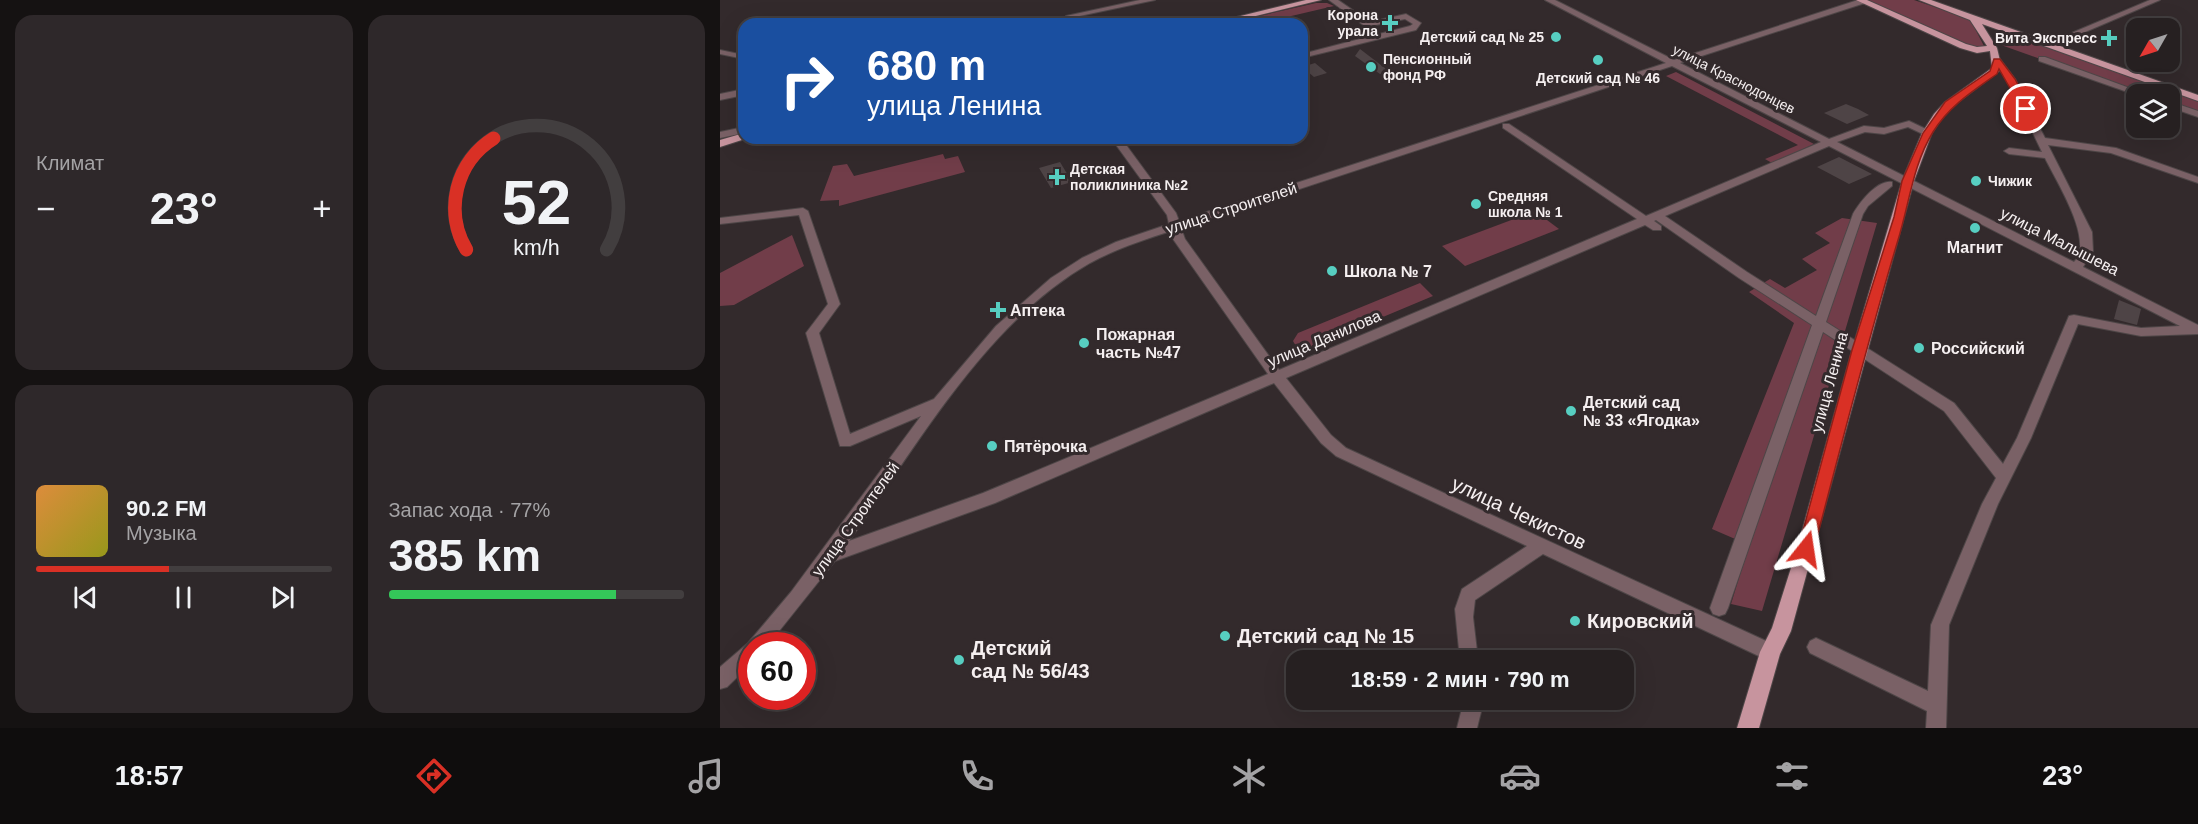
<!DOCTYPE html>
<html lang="ru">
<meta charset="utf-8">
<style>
:root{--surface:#262021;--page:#2e282a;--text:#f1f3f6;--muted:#a4a3a5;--line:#423e3f;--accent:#d93025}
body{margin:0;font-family:Helvetica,sans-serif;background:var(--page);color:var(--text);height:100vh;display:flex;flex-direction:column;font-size:22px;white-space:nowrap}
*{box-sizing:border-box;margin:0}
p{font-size:20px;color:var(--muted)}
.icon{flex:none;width:33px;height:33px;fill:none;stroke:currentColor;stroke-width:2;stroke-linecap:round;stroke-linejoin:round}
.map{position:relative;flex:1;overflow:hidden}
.panel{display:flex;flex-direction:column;gap:15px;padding:15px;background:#151212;width:720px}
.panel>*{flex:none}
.banner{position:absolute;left:18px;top:18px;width:570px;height:126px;border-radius:18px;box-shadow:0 6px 24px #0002,0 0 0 2px var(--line);background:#1a4fa0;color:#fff;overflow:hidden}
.needle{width:39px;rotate:231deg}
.tools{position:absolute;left:1406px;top:18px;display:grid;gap:12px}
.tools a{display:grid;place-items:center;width:54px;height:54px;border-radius:12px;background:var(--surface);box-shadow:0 6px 24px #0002,0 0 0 2px var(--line);font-size:30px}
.speed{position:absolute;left:18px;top:632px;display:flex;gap:12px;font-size:30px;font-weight:700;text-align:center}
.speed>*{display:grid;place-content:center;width:78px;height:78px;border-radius:50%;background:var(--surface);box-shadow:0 6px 24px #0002,0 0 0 2px var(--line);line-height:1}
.speed .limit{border:9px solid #d22;background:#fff;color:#111}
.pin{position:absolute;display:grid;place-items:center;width:51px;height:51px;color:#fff;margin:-26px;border:3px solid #fff;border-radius:50%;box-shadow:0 2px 6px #0007}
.me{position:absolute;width:66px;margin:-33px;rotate:15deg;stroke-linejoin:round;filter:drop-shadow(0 0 4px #0008)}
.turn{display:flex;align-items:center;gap:21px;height:126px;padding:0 30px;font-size:27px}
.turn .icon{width:78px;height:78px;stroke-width:2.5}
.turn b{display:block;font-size:42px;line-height:51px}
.big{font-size:45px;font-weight:700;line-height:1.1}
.panel .tile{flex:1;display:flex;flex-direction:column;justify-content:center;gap:9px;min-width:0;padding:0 21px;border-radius:18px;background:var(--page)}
.panel .dial{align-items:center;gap:0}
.dial svg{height:156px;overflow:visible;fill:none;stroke:var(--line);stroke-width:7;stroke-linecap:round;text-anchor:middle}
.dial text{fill:var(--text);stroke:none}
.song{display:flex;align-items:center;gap:18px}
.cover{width:72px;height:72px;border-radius:9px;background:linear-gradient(135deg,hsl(30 70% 55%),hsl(60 70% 35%))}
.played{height:6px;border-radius:3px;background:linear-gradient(90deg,var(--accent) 45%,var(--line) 45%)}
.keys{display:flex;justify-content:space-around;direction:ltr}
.heat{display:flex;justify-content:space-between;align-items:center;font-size:33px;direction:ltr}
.charge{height:9px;border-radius:4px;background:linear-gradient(90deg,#34c759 77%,var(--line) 0)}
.panel .tiles{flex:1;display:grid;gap:15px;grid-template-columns:repeat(2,1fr)}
.trip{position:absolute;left:566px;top:650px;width:348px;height:60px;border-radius:18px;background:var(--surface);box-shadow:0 6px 24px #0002,0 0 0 2px var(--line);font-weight:700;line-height:60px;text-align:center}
.menu{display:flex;height:96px;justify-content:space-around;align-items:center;background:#0f0d0d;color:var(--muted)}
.menu .icon{width:42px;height:42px}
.menu .on{color:var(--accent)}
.menu b{font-size:27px;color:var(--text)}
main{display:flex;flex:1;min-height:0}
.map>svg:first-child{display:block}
.green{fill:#713d49}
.building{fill:#4e4446}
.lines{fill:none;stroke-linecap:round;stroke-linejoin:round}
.minor-casing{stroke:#4e4647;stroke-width:2}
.major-casing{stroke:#4e4647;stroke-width:2}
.minor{fill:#7a6166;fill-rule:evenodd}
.major{fill:#c7949e;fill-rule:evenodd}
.route{fill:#d93025;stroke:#8d1f18;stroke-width:1.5}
.poi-dot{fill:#57cec1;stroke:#332a2c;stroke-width:2}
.labels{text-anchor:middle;stroke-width:6;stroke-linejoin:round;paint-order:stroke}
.far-poi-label{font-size:14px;font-weight:bold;fill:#f5eff0;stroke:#332a2c;text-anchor:start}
.far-street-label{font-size:14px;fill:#f5eff0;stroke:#332a2c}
.street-label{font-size:16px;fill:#f5eff0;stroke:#332a2c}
.poi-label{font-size:16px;font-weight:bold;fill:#f5eff0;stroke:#332a2c;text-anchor:start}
.near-street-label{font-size:20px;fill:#f5eff0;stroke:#332a2c}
.near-poi-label{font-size:20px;font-weight:bold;fill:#f5eff0;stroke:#332a2c;text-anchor:start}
</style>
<main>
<section class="panel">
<div class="tiles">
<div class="tile"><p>Климат</p>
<div class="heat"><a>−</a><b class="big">23°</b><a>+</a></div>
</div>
<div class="tile dial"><svg viewBox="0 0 100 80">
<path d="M14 69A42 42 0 1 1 86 69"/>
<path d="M14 69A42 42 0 0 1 28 12" stroke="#d93025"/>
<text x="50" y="56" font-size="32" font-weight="700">52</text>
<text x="50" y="72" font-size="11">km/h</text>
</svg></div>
<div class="tile">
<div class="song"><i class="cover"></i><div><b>90.2 FM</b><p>Музыка</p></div></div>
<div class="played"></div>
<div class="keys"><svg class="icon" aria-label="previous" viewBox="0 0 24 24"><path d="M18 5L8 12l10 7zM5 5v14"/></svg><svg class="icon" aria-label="pause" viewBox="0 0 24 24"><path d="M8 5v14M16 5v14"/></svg><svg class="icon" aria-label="next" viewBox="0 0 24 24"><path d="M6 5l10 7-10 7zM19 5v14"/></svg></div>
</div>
<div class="tile"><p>Запас хода · 77%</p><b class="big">385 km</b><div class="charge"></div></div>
</div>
</section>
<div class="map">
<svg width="1478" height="728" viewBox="0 0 1478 728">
<rect width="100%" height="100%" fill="#332a2c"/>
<g class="green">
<polygon points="1145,0 1194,0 1250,19 1264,46 1252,47"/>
<polygon points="596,3 607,3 614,6 541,23 531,18"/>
<polygon points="1281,35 1301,38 1478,99 1478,114 1449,105 1449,94 1419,94 1281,45 1276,37"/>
<polygon points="956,72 1094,144 1052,163 1045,159 1078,145 946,76"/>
<polygon points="223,154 225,159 238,156 245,172 119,206 119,200 100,201 113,166 127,164 134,176"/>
<polygon points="815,211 839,229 745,266 722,246"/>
<polygon points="1122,218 1157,223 1042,611 1011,604 1029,545 992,529 1074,323 1029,292 1050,279 1065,288 1097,270 1082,259 1110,243 1095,233"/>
<polygon points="72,235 84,266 14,305 0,306 0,273"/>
<path d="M700 283 713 296 589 348C582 348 577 349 573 341L578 333Z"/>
</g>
<g class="building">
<polygon points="640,49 670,72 660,74 635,56"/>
<polygon points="595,63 607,73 594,77 582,67"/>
<polygon points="1126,104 1138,109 1149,115 1127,124 1104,113"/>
<polygon points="1119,157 1152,174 1129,184 1097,167"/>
<polygon points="340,162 352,182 331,188 319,168"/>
<polygon points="1399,300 1421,309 1417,325 1394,319"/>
</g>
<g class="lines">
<defs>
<g id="minor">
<polygon points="420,0 435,0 350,18 346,16"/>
<polygon points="609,0 618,0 650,22 686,14 701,23 696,30 582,58 582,54 690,26 693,24 685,19 646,27"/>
<path d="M825 0H835L954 60 1138 0H1145V3L960 63 1109 139 1144 126 1164 128 1189 121 1210 131 1212 133 1207 136 1188 127 1164 134 1145 132 1117 142 1354 262C1375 241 1336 181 1325 158L1289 154 1284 151 1289 148 1322 152 1287 79 1273 61 1274 59H1280L1295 79 1325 138 1396 148 1478 177V183L1391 153 1328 145 1372 232 1373 251 1363 267 1478 325V334L1421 336 1358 324 1311 438 1278 504 1229 625 1226 728H1206L1207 711 1090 653 1087 647 1090 641 1096 638 1208 691 1211 625 1262 504 1276 478 1224 411 1103 332 1008 608 1005 614 999 616 993 614 990 608 1092 325 1019 278 936 220 934 221 941 226V230H933L925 225 566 378 611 435 626 448 1057 646 1059 652 1057 658 1050 661 1043 658 823 554 755 600 753 617 758 660H740L735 609 742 589 807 546 616 456 601 443 554 383 275 503 115 561 48 645H32V663L7 687 0 689V667L28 643 71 592 201 416 130 446H120L86 333 108 304 79 215 0 224V218L83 208 88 211 120 304 99 333 130 434 214 399 276 326 331 278 362 258 396 242 449 224 447 215 391 138H401L456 213 459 221 946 63ZM952 66 1101 142 926 216 789 124H783V128L917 219 559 370 465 239 461 228ZM1109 146 1460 326 1421 328 1354 315 1349 316 1297 438 1283 464 1234 403 1106 322 1143 214 1148 206 1172 186V182C1157 180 1140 202 1133 214L1096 316 1027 272 945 216ZM451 231 453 239 548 374 263 493 129 541C198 445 265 323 370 263 396 249 423 240 451 231Z"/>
<polygon points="1430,0 1440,0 1330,47 1323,45"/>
<polygon points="0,50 24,55 24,59 0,54"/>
<polygon points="1319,57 1325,57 1426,94 1416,95 1319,61"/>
<polygon points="24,89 24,95 0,100 0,94"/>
<polygon points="1449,101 1478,111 1478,117 1449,107"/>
<polygon points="24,127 24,133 0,138 0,132"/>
<polygon points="741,699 761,699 761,712 757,728 737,728 741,712"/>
</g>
<g id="major">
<polygon points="586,0 601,0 503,24 488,24"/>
<polygon points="1136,0 1147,0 1246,44 1257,47 1267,46 1250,20 1199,0 1211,0 1478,95 1478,101 1262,24 1277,48 1282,69 1233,106 1222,118 1212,133 1194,181 1071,631 1060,654 1039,728 1017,728 1040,652 1052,628 1077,549 1132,350 1182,181 1202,133 1214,114 1225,102 1272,68 1270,51 1257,53 1240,48"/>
<polygon points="24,133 24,138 28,138 0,147 0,140"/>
</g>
</defs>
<use href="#minor" class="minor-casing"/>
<use href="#major" class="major-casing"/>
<use href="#minor" class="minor"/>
<use href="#major" class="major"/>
</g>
<path class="route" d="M1274 59H1280L1295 79 1311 109 1303 111 1279 69 1277 74C1253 91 1229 106 1213 132 1193 164 1189 205 1178 240 1147 343 1121 446 1094 549L1092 554 1086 557 1080 554 1078 549 1132 350 1174 217 1182 181 1203 133 1225 102 1270 71Z"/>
<g class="poi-dot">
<path d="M667 14h6v6h6v6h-6v6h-6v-6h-6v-6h6z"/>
<circle cx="836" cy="37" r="6"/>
<path d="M1386 29h6v6h6v6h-6v6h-6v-6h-6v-6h6z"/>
<circle cx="878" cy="60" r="6"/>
<circle cx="651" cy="67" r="6"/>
<path d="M334 168h6v6h6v6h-6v6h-6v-6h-6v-6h6z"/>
<circle cx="1256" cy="181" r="6"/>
<circle cx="756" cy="204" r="6"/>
<circle cx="1255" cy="228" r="6"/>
<circle cx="612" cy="271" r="6"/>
<path d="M275 301h6v6h6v6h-6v6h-6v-6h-6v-6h6z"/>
<circle cx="364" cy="343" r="6"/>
<circle cx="1199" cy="348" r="6"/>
<circle cx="851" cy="411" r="6"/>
<circle cx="272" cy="446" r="6"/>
<circle cx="855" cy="621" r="6"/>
<circle cx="505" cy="636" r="6"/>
<circle cx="239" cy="660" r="6"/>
</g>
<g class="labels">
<g class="far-poi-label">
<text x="658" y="20" text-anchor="end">Корона<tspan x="658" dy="16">урала</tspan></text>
<text x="824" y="42" text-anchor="end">Детский сад № 25</text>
<text x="1377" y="43" text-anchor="end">Вита Экспресс</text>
<text x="663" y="64">Пенсионный<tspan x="663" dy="16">фонд РФ</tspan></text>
<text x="878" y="83" text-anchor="middle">Детский сад № 46</text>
<text x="350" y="174">Детская<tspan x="350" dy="16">поликлиника №2</tspan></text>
<text x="1268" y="186">Чижик</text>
<text x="768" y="201">Средняя<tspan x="768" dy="16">школа № 1</tspan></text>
</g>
<g class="far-street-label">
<text transform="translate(1014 79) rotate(27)" y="5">улица Краснодонцев</text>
</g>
<g class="street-label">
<text transform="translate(511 208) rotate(-18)" y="6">улица Строителей</text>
<text transform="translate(1340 241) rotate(27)" y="6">улица Малышева</text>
<text transform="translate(604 338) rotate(-23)" y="6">улица Данилова</text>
<text transform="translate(1109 382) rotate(-75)" y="6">улица Ленина</text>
<text transform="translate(135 519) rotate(-54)" y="6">улица Строителей</text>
</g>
<g class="poi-label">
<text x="1255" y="253" text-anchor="middle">Магнит</text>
<text x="624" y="277">Школа № 7</text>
<text x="290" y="316">Аптека</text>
<text x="376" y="340">Пожарная<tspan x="376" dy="18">часть №47</tspan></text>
<text x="1211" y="354">Российский</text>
<text x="863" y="408">Детский сад<tspan x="863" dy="18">№ 33 «Ягодка»</tspan></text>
<text x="284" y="452">Пятёрочка</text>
</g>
<g class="near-street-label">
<text transform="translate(799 513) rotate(25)" y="7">улица Чекистов</text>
</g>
<g class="near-poi-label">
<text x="867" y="628">Кировский</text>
<text x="517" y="643">Детский сад № 15</text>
<text x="251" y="655">Детский<tspan x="251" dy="23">сад № 56/43</tspan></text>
</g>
</g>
</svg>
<div class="tools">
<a><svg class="needle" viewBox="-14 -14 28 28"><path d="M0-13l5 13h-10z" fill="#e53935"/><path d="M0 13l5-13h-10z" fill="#a4a3a5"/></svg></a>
<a><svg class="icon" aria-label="layers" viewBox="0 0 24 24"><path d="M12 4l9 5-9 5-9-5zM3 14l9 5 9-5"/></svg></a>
</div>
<div class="speed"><div class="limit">60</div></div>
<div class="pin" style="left:1306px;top:109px;background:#d93025"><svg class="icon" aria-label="arrive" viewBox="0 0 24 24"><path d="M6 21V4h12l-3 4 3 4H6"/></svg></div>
<svg class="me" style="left:1086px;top:549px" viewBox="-20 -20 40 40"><path d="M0-17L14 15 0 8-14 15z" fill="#d93025" stroke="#fff" stroke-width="4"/></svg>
<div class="trip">18:59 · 2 мин · 790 m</div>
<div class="banner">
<div class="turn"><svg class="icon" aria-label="right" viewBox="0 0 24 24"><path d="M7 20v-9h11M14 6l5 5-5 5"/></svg><div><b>680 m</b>улица Ленина</div></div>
</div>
</div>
</main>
<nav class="menu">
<b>18:57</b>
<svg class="icon on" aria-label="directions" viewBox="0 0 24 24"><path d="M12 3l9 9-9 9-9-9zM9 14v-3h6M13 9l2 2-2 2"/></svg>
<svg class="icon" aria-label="music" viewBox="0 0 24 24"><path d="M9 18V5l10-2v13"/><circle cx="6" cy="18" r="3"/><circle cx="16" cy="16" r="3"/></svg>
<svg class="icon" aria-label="phone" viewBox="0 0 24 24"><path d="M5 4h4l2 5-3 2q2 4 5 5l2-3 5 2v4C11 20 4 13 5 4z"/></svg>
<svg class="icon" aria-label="climate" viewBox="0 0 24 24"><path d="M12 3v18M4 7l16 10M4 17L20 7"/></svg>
<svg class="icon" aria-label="car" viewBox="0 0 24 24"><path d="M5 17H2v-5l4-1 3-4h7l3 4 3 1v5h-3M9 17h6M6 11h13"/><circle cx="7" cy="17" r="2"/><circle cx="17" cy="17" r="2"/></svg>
<svg class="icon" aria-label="filters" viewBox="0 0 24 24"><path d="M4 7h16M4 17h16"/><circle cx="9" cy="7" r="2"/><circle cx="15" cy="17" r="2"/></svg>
<b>23°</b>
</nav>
